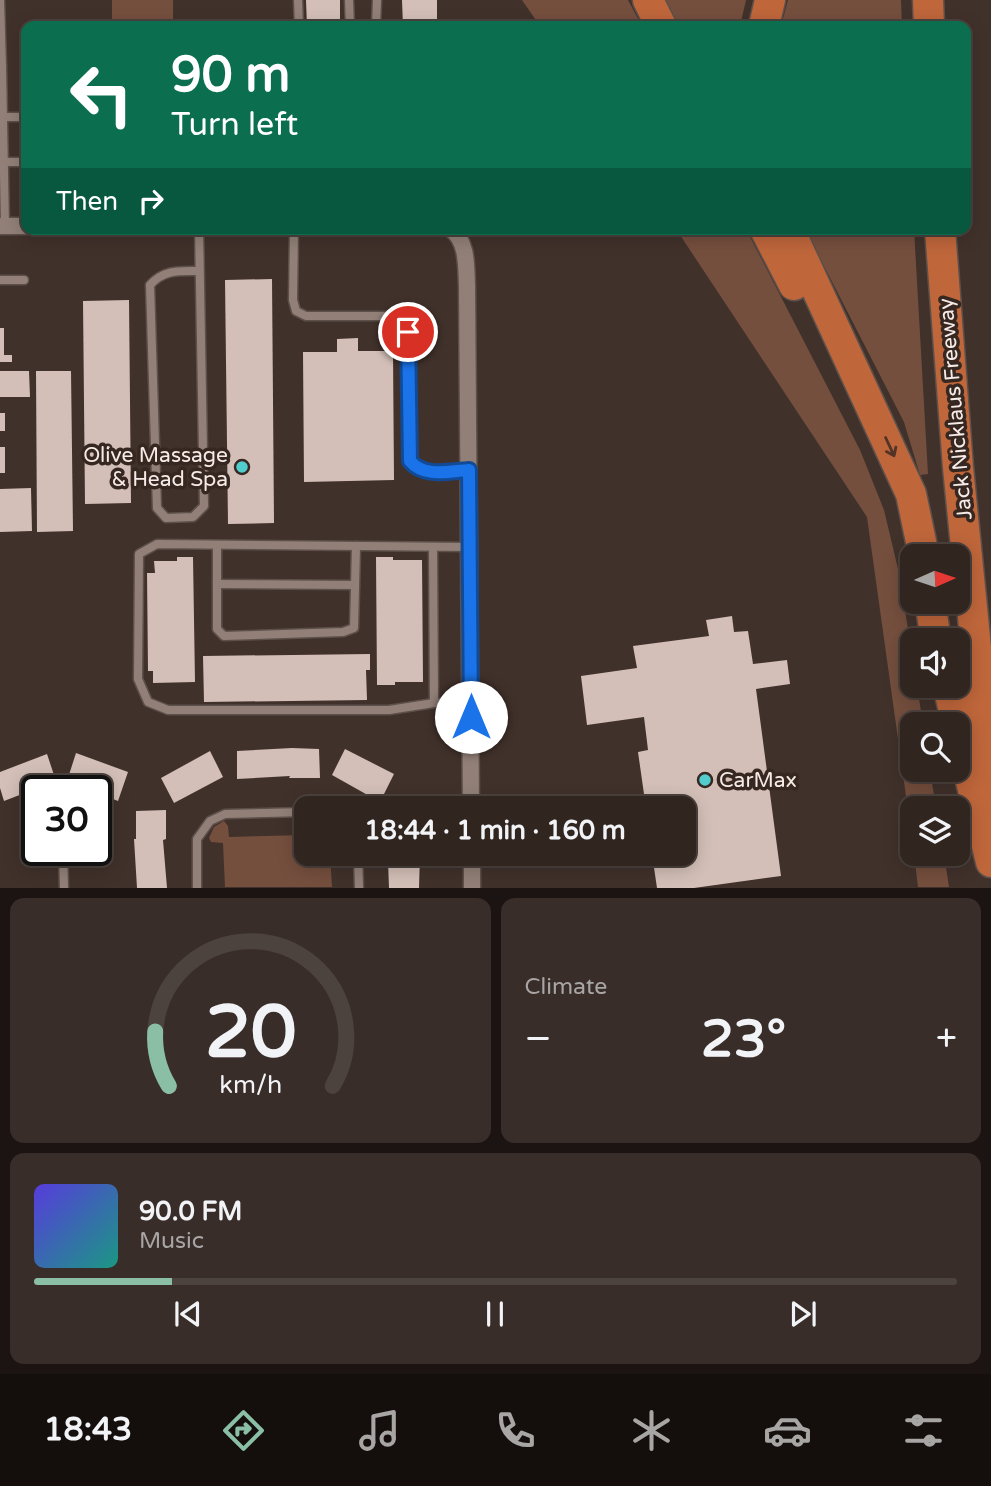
<!DOCTYPE html>
<meta charset="utf-8">
<style>
:root{--surface:#312520;--page:#392d29;--text:#f1f3f6;--muted:#a8a5a5;--line:#4c423e;--accent:#8abfa5}
body{margin:0;font-family:"Varela Round",sans-serif;background:var(--page);color:var(--text);height:100vh;display:flex;flex-direction:column;font-size:26px;white-space:nowrap}
*{box-sizing:border-box;margin:0}
p{font-size:23px;color:var(--muted)}
.icon{flex:none;width:38px;height:38px;fill:none;stroke:currentColor;stroke-width:2;stroke-linecap:round;stroke-linejoin:round}
.map{position:relative;height:888px;overflow:hidden}
.drawer{display:flex;flex-direction:column;gap:10px;padding:10px;background:#1b1412;flex:1}
.drawer>*{flex:none}
.guide{position:absolute;left:21px;top:21px;width:950px;height:214px;border-radius:14px;box-shadow:0 4px 18px #0003,0 0 0 2px var(--line);background:#0b6e4f;color:#fff;overflow:hidden}
.needle{width:46px;rotate:87deg}
.tools{position:absolute;left:900px;top:544px;display:grid;gap:14px}
.tools a{display:grid;place-items:center;width:70px;height:70px;border-radius:14px;background:var(--surface);box-shadow:0 4px 18px #0003,0 0 0 2px var(--line);font-size:35px}
.speed{position:absolute;left:21px;top:775px;display:flex;gap:14px;font-size:35px;font-weight:700;text-align:center}
.speed>*{display:grid;place-content:center;width:91px;height:91px;border-radius:50%;background:var(--surface);box-shadow:0 4px 18px #0003,0 0 0 2px var(--line);line-height:1}
.speed .limit{border:4px solid #111;border-radius:10px;background:#fff;color:#111}
.pin{position:absolute;display:grid;place-items:center;width:60px;height:60px;color:#fff;margin:-30px;border:4px solid #fff;border-radius:50%;box-shadow:0 2px 7px #0007}
.me{position:absolute;width:77px;margin:-38px;rotate:0deg;stroke-linejoin:round;filter:drop-shadow(0 0 5px #0008)}
.turn{display:flex;align-items:center;gap:24px;height:147px;padding:0 35px;font-size:32px}
.turn .icon{width:91px;height:91px;stroke-width:2.5}
.turn b{display:block;font-size:49px;line-height:60px}
.then{display:flex;align-items:center;height:66px;padding:0 35px;background:#0003;gap:14px;font-size:26px}
.big{font-size:52px;font-weight:700;line-height:1.1}
.drawer .card{flex:1;display:flex;flex-direction:column;justify-content:center;gap:10px;min-width:0;padding:0 24px;border-radius:14px;background:var(--page)}
.drawer .dial{align-items:center;gap:0}
.dial svg{height:182px;overflow:visible;fill:none;stroke:var(--line);stroke-width:7;stroke-linecap:round;text-anchor:middle}
.dial text{fill:var(--text);stroke:none}
.song{display:flex;align-items:center;gap:21px}
.cover{width:84px;height:84px;border-radius:10px;background:linear-gradient(135deg,hsl(250 70% 55%),hsl(170 70% 35%))}
.played{height:7px;border-radius:4px;background:linear-gradient(90deg,var(--accent) 15%,var(--line) 15%)}
.keys{display:flex;justify-content:space-around;direction:ltr}
.heat{display:flex;justify-content:space-between;align-items:center;font-size:38px;direction:ltr}
.drawer .tiles{flex:1;display:grid;gap:10px;grid-template-columns:1fr 1fr}
.card:last-child{grid-column:span 2}
.trip{position:absolute;left:294px;top:796px;width:402px;height:70px;border-radius:14px;background:var(--surface);box-shadow:0 4px 18px #0003,0 0 0 2px var(--line);font-weight:700;line-height:70px;text-align:center}
.tabs{display:flex;height:112px;justify-content:space-around;align-items:center;background:#140f0d;color:var(--muted)}
.tabs .icon{width:49px;height:49px}
.tabs .on{color:var(--accent)}
.tabs b{font-size:32px;color:var(--text)}
.map>svg:first-child{display:block}
.green{fill:#754f3e}
.building{fill:#d3bfb7}
.lines{fill:none;stroke-linecap:round;stroke-linejoin:round}
.service-casing{stroke:#5d504a;stroke-width:11}
.minor-casing{stroke:#5d504a;stroke-width:19}
.motorway-casing{stroke:#5d504a;stroke-width:33}
.service{stroke:#928078;stroke-width:8}
.minor{stroke:#928078;stroke-width:16}
.motorway{stroke:#bf663b;stroke-width:30}
.oneway{stroke:#513426}
.route-casing{stroke:#114b97;stroke-width:18}
.route{stroke:#1a73e8;stroke-width:12}
.poi-dot{fill:#52cdcd;stroke:#362721;stroke-width:2.5}
.labels{text-anchor:middle;stroke-width:7;stroke-linejoin:round;paint-order:stroke}
.street-label{font-size:21px;fill:#f6ebe7;stroke:#362721}
.poi-label{font-size:21px;fill:#f6ebe7;stroke:#362721;text-anchor:end}
</style>
<div class="map">
<svg width="991" height="888" viewBox="0 0 991 888">
<rect width="100%" height="100%" fill="#41312b"/>
<g class="green">
<rect x="112" y="0" width="61" height="26"/>
<polygon points="522,0 628,0 642,26 540,26"/>
<polygon points="664,0 746,0 740,26 677,26"/>
<polygon points="788,0 901,0 902,26 781,26"/>
<polygon points="676,229 746,229 860,450 884,510 899,573 912,654 912,686 917,686 923,724 912,724 912,770 930,770 936,808 912,808 912,839 867,517"/>
<polygon points="805,229 914,229 928,474 920,475 904,422"/>
<polygon points="224,821 228,826 229,837 306,835 306,854 330,854 332,887 225,887 223,843 211,842 209,838 214,827"/>
<polygon points="914,854 944,854 949,887 918,887"/>
</g>
<g class="building">
<polygon points="306,0 340,0 340,26 307,26"/>
<polygon points="402,0 437,0 437,26 403,26"/>
<polygon points="272,279 274,523 228,524 225,280"/>
<polygon points="129,300 131,503 85,504 83,301"/>
<polygon points="0,328 4,328 4,355 12,355 12,362 0,362"/>
<polygon points="358,338 358,351 393,351 394,480 304,482 303,352 337,352 337,339"/>
<polygon points="0,371 29,371 30,397 0,397"/>
<polygon points="36,371 71,371 73,531 37,532"/>
<rect x="0" y="413" width="5" height="18"/>
<rect x="0" y="447" width="5" height="26"/>
<polygon points="31,488 32,531 0,532 0,489"/>
<polygon points="177,557 193,557 195,682 153,683 153,671 148,671 147,573 155,573 154,561 177,561"/>
<polygon points="376,557 393,557 393,560 422,560 423,682 395,682 395,685 377,685"/>
<polygon points="732,616 734,632 748,631 753,664 787,660 790,684 756,689 781,876 694,888 657,888 652,854 684,854 684,808 646,808 638,752 648,750 644,717 587,725 581,676 637,668 633,646 709,636 706,620"/>
<polygon points="370,654 370,670 366,670 367,700 204,702 203,656"/>
<polygon points="292,748 319,749 320,778 289,778 290,776 237,779 237,751"/>
<polygon points="345,749 394,774 380,802 332,775"/>
<polygon points="210,751 223,777 174,803 161,778"/>
<polygon points="76,753 128,772 118,801 67,781"/>
<polygon points="47,754 56,781 4,801 0,788 0,772"/>
<polygon points="166,810 166,839 163,840 167,888 137,888 134,839 136,839 136,811"/>
<polygon points="392,854 420,854 419,888 389,888 388,861 392,861"/>
</g>
<g class="lines">
<defs>
<g id="service">
<polyline points="0,0 2,66"/>
<polyline points="298,0 299,26"/>
<polyline points="349,0 350,26"/>
<polyline points="376,26 377,0"/>
<polyline points="0,66 2,66 5,226"/>
<polyline points="0,117 26,117"/>
<polyline points="1,162 26,162"/>
<path d="M199 229 204 506 193 517 166 518 157 508 150 285C164 269 180 271 199 271"/>
<path d="M294 229 293 300 296 311 306 316H389C404 323 408 331 409 347L410 461C424 478 450 471 469 470"/>
<polyline points="0,280 24,280"/>
<polyline points="217,545 217,629 224,636 343,632 354,628 356,546"/>
<polyline points="433,547 434,703"/>
<polyline points="470,547 157,544 139,554 138,679 148,702 168,710 389,710 434,703 471,701"/>
<polyline points="217,584 355,585"/>
<polyline points="96,825 98,825"/>
<polyline points="32,826 37,826"/>
<polyline points="63,850 64,888"/>
<polyline points="358,854 359,888"/>
<polyline points="197,888 197,839 210,821 225,814 306,812"/>
</g>
<g id="minor">
<polyline points="0,226 26,226"/>
<path d="M451 229C468 242 466 267 467 286L471 808"/>
<polyline points="472,854 472,888"/>
</g>
<g id="motorway">
<polyline points="648,0 661,26"/>
<polyline points="928,0 929,26"/>
<polyline points="764,26 770,0"/>
<polyline points="765,229 794,285"/>
<polyline points="789,229 911,494 924,556"/>
<polyline points="940,229 958,467 991,798"/>
<polyline points="930,602 936,640"/>
<polyline points="948,686 957,724"/>
<polyline points="957,725 991,862"/>
</g>
</defs>
<use href="#service" class="service-casing"/>
<use href="#minor" class="minor-casing"/>
<use href="#motorway" class="motorway-casing"/>
<use href="#service" class="service"/>
<use href="#minor" class="minor"/>
<use href="#motorway" class="motorway"/>
</g>
<defs><path id="oneway-shaft" d="M-6 0H5M1.5-3L5.5 0L1.5 3" fill="none" stroke-width="1.6" stroke-linecap="round" stroke-linejoin="round" transform="scale(1.75)"/></defs>
<use class="oneway" href="#oneway-shaft" transform="translate(890 447) rotate(65)"/>
<g class="lines">
<defs>
<path id="route" d="M408 332 410 461C424 478 450 471 469 470L471 717"/>
</defs>
<use href="#route" class="route-casing"/>
<use href="#route" class="route"/>
</g>
<g class="poi-dot">
<circle cx="242" cy="467" r="7"/>
<circle cx="705" cy="780" r="7"/>
</g>
<g class="labels">
<g class="street-label">
<text transform="translate(955 409) rotate(-95)" y="7">Jack Nicklaus Freeway</text>
</g>
<g class="poi-label">
<text x="228" y="462">Olive Massage<tspan x="228" dy="24">&amp; Head Spa</tspan></text>
<text x="719" y="787" text-anchor="start">CarMax</text>
</g>
</g>
</svg>
<div class="tools">
<a><svg class="needle" viewBox="-14 -14 28 28"><path d="M0-13l5 13h-10z" fill="#e53935"/><path d="M0 13l5-13h-10z" fill="#a8a5a5"/></svg></a>
<a><svg class="icon" aria-label="sound" viewBox="0 0 24 24"><path d="M4 9h4l5-4v14l-5-4H4zM17 9q2 3 0 6"/></svg></a>
<a><svg class="icon" aria-label="search" viewBox="0 0 24 24"><circle cx="10" cy="10" r="6"/><path d="M15 15l6 6"/></svg></a>
<a><svg class="icon" aria-label="layers" viewBox="0 0 24 24"><path d="M12 4l9 5-9 5-9-5zM3 14l9 5 9-5"/></svg></a>
</div>
<div class="speed"><div class="limit">30</div></div>
<div class="pin" style="left:408px;top:332px;background:#d93025"><svg class="icon" aria-label="arrive" viewBox="0 0 24 24"><path d="M6 21V4h12l-3 4 3 4H6"/></svg></div>
<svg class="me" style="left:471px;top:717px" viewBox="-20 -20 40 40"><circle r="19" fill="#fff"/><path d="M0-13L10 11 0 6-10 11z" fill="#1a73e8"/></svg>
<div class="trip">18:44 · 1 min · 160 m</div>
<div class="guide">
<div class="turn"><svg class="icon" aria-label="left" viewBox="0 0 24 24"><path d="M17 20v-9H6M10 6l-5 5 5 5"/></svg><div><b>90 m</b>Turn left</div></div>
<div class="then">Then<svg class="icon" aria-label="right" viewBox="0 0 24 24"><path d="M7 20v-9h11M14 6l5 5-5 5"/></svg></div>
</div>
</div>
<section class="drawer">
<div class="tiles">
<div class="card dial"><svg viewBox="0 0 100 80">
<path d="M14 69A42 42 0 1 1 86 69"/>
<path d="M14 69A42 42 0 0 1 8 45" stroke="#8abfa5"/>
<text x="50" y="56" font-size="32" font-weight="700">20</text>
<text x="50" y="72" font-size="11">km/h</text>
</svg></div>
<div class="card"><p>Climate</p>
<div class="heat"><a>−</a><b class="big">23°</b><a>+</a></div>
</div>
<div class="card">
<div class="song"><i class="cover"></i><div><b>90.0 FM</b><p>Music</p></div></div>
<div class="played"></div>
<div class="keys"><svg class="icon" aria-label="previous" viewBox="0 0 24 24"><path d="M18 5L8 12l10 7zM5 5v14"/></svg><svg class="icon" aria-label="pause" viewBox="0 0 24 24"><path d="M8 5v14M16 5v14"/></svg><svg class="icon" aria-label="next" viewBox="0 0 24 24"><path d="M6 5l10 7-10 7zM19 5v14"/></svg></div>
</div>
</div>
</section>
<nav class="tabs">
<b>18:43</b>
<svg class="icon on" aria-label="directions" viewBox="0 0 24 24"><path d="M12 3l9 9-9 9-9-9zM9 14v-3h6M13 9l2 2-2 2"/></svg>
<svg class="icon" aria-label="music" viewBox="0 0 24 24"><path d="M9 18V5l10-2v13"/><circle cx="6" cy="18" r="3"/><circle cx="16" cy="16" r="3"/></svg>
<svg class="icon" aria-label="phone" viewBox="0 0 24 24"><path d="M5 4h4l2 5-3 2q2 4 5 5l2-3 5 2v4C11 20 4 13 5 4z"/></svg>
<svg class="icon" aria-label="climate" viewBox="0 0 24 24"><path d="M12 3v18M4 7l16 10M4 17L20 7"/></svg>
<svg class="icon" aria-label="car" viewBox="0 0 24 24"><path d="M5 17H2v-5l4-1 3-4h7l3 4 3 1v5h-3M9 17h6M6 11h13"/><circle cx="7" cy="17" r="2"/><circle cx="17" cy="17" r="2"/></svg>
<svg class="icon" aria-label="filters" viewBox="0 0 24 24"><path d="M4 7h16M4 17h16"/><circle cx="9" cy="7" r="2"/><circle cx="15" cy="17" r="2"/></svg>
</nav>
